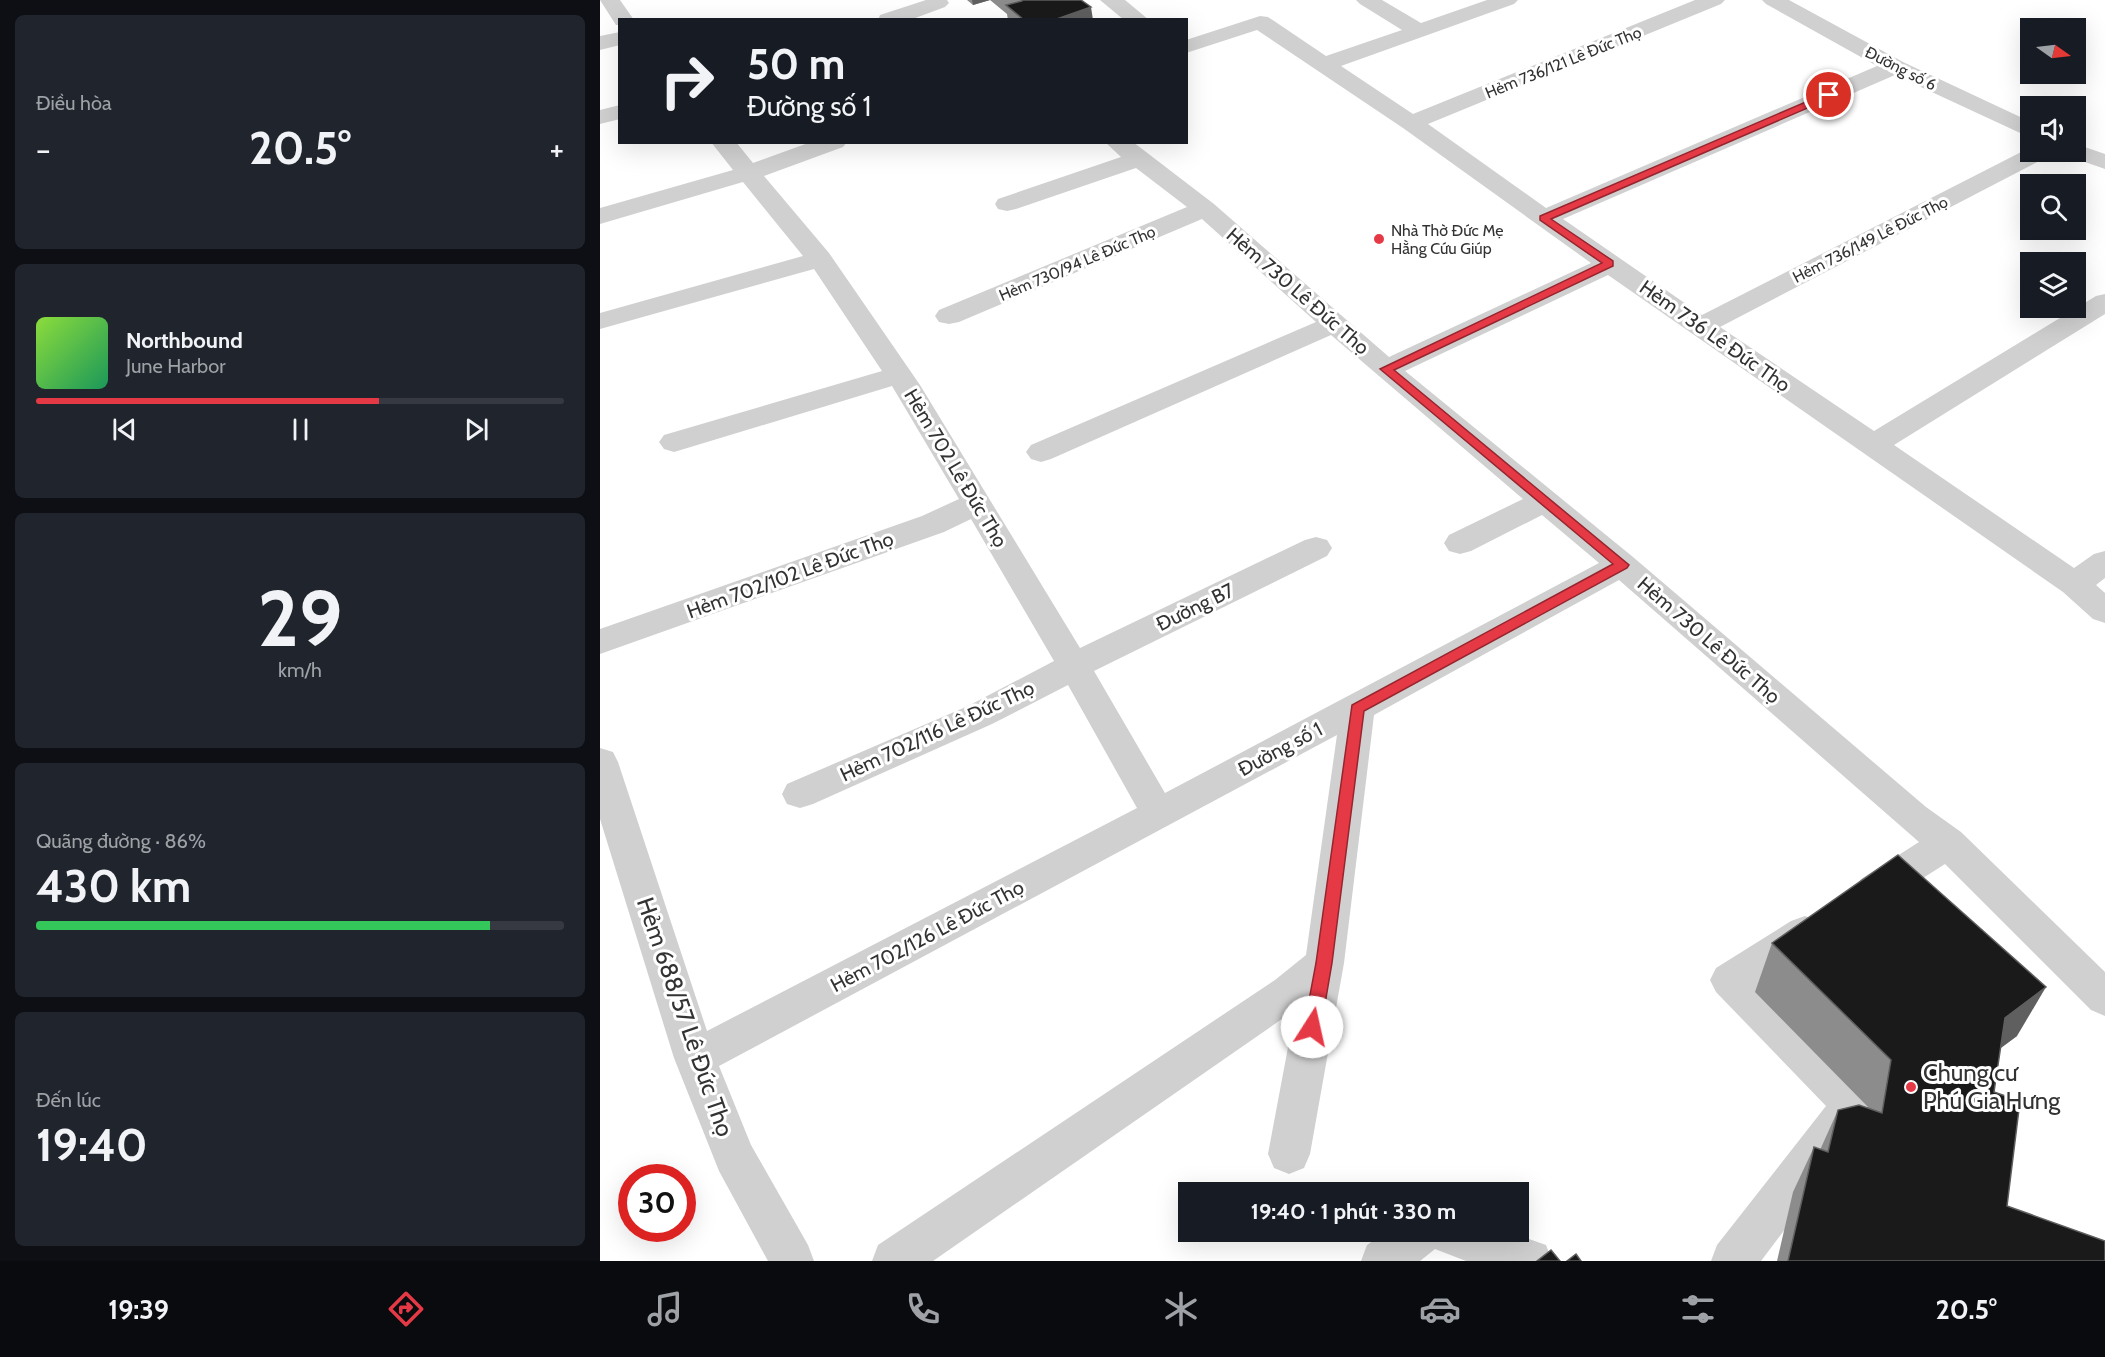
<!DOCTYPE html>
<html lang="vi">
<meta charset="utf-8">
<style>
:root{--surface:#171b24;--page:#20242c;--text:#f1f3f6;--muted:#9ea1a6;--line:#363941;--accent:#e63946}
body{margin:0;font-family:Cabin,sans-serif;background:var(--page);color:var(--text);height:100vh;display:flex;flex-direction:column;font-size:22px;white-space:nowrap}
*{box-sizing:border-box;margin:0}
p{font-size:20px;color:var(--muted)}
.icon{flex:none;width:33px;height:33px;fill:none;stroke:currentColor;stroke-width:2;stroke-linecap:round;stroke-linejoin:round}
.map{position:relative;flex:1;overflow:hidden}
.panel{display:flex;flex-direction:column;gap:15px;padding:15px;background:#0d0f14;width:600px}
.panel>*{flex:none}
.banner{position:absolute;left:18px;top:18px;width:570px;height:126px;border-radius:0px;box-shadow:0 6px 24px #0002;background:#171b24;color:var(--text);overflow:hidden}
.needle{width:39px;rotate:104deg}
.controls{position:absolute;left:1420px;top:18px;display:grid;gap:12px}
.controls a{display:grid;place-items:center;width:66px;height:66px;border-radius:0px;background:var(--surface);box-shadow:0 6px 24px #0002;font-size:30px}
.speed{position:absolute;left:18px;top:1164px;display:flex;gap:12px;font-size:30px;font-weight:700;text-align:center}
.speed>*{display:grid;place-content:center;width:78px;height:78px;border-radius:50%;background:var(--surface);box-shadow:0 6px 24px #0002;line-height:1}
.speed .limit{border:9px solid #d22;background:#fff;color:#111}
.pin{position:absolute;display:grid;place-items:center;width:51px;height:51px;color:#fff;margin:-26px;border:3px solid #fff;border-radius:50%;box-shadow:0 2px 6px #0007}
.me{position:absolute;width:66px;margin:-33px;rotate:10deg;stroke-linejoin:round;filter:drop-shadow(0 0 4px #0008)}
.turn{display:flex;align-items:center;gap:21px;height:126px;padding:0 30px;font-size:27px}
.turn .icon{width:78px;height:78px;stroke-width:2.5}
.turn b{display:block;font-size:42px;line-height:51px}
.big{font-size:45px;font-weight:700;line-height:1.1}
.panel .tile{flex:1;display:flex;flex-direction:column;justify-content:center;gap:9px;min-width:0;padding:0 21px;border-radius:9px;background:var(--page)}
.panel .dial{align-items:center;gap:0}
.dial b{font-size:78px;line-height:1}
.song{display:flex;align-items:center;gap:18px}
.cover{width:72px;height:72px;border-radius:9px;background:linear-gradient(135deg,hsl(90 70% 55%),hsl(150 70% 35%))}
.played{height:6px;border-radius:3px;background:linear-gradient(90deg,var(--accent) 65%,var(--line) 65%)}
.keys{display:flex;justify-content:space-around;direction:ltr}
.heat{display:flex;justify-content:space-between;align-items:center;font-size:33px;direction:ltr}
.charge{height:9px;border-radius:4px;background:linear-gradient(90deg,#34c759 86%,var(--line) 0)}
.trip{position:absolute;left:578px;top:1182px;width:351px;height:60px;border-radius:0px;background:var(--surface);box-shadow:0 6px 24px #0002;font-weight:700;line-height:60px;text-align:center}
.dock{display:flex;height:96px;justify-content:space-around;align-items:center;background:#090b0e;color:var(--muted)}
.dock .icon{width:42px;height:42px}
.dock .selected{color:var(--accent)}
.dock b{font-size:27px;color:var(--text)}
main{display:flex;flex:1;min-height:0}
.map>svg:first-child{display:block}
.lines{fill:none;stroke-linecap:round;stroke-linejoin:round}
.minor{fill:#d0d0d0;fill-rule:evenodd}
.wall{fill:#8c8c8c}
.shaded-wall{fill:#5f5f5f}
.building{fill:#1a1a1a;stroke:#5f5f5f;stroke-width:1.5}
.route{fill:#e63946;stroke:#96252e;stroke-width:1.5}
.poi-dot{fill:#e63946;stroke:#fff;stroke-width:2}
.labels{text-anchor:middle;stroke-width:6;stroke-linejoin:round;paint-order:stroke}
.far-street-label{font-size:16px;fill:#333;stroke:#fff}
.far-poi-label{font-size:16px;fill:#333;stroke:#fff;text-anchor:start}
.street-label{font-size:20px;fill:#333;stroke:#fff}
.near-street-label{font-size:24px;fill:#333;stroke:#fff}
.near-poi-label{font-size:24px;fill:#333;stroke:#fff;text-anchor:start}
</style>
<main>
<section class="panel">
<div class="tile"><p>Điều hòa</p>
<div class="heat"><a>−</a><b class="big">20.5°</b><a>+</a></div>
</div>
<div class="tile">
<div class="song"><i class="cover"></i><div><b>Northbound</b><p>June Harbor</p></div></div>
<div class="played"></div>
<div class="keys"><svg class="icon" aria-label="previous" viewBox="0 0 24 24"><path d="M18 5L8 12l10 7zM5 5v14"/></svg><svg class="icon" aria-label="pause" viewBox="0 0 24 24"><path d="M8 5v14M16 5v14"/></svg><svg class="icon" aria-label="next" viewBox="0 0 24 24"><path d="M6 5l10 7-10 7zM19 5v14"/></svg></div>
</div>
<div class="tile dial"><b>29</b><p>km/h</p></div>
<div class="tile"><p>Quãng đường · 86%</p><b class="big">430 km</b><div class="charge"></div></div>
<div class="tile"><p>Đến lúc</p><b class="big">19:40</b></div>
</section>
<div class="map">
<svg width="1505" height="1261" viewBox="0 0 1505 1261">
<rect width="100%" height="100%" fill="#fff"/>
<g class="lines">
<g class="minor">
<polygon points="0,0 20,0 34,20 20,20 20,25 16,25"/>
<polygon points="326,0 347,0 349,3 345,7 310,20 278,20 280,15"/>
<polygon points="500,0 525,0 549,20 524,20"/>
<polygon points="756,0 782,0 821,23 887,0 918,0 914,4 741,66 813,114 1095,0 1125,0 1121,4 828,124 946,208 1277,66 1166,4 1162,0 1189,0 1303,62 1431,122 1431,138 1295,75 963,219 1102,315 1431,147 1431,152 1451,152 1447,157 1120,327 1274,431 1496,296 1505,294 1505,314 1294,445 1474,568 1494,554 1505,551 1505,578 1496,585 1505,593 1505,623 1493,619 1463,592 1008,275 805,371 1033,557 1326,807 1361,832 1505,972 1505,1016 1491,1010 1345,864 1287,901 1274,906 1261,901 1255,890 1261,879 1319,842 1019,580 774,715 744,963 710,1154 704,1168 689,1174 674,1168 668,1154 695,1010 333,1261 272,1261 278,1245 675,980 706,955 737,735 119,1066 151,1145 208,1245 214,1261 168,1261 119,1171 74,1058 0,819 0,748 13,752 18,762 107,1031 537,808 468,685 392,724 213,804 200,808 187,804 182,794 187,784 368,706 454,661 371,519 344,532 0,654 0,629 322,516 359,499 292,386 84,449 74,452 64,449 59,442 64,435 282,371 214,269 0,329 0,313 203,256 143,182 0,224 0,208 133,170 111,142 136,142 153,163 211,142 247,142 243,147 164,176 229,253 320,385 480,648 705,540 716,537 727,540 732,548 727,556 494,671 565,793 999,563 942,515 871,551 860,554 849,551 844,543 849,535 923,499 731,335 451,459 441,462 431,459 426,452 431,445 716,322 602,219 359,322 349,324 339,322 335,316 339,310 587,207 536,168 416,209 407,211 398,209 395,204 398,199 521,157 505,142 533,142 614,204 789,357 991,263 803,128 657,30 586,53 586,40 660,16 668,17 726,56 802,30 760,4"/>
<polygon points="20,32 20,45 0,50 0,36"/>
<polygon points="20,105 20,119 0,124 0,110"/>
<polygon points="1476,144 1505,154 1505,169 1468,156 1464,152 1476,152"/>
<polygon points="1205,916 1219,921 1224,933 1219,945 1159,983 1268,1091 1274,1105 1268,1119 1161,1261 1111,1261 1117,1245 1226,1106 1116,992 1110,980 1116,968 1191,921"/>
<polygon points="786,1232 909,1232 946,1245 952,1261 866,1261 835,1249 820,1261 761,1261 767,1245"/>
</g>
</g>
<g class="wall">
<polygon points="367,0 390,0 373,5"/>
<polygon points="390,0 481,0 493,20 408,20 407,14"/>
<polygon points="1172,943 1417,1036 1400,1048 1394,1092 1407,1206 1505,1261 1177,1261 1193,1192 1214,1147 1220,1150 1238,1110 1268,1107 1155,992"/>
</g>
<g class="shaded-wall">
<polygon points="372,0 390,0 373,5"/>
<polygon points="491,7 493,20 454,20"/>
<polygon points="1446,987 1417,1036 1377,1066 1405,1018"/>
</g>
<g class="building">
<polygon points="422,0 481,0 491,7 454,20 424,20 406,5 422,1"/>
<polygon points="1298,855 1446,987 1405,1018 1394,1092 1420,1101 1407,1206 1505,1241 1505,1261 1188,1261 1214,1147 1228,1152 1238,1110 1259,1105 1282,1113 1291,1060 1172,943"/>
<polygon points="951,1250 960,1261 937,1261"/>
<polygon points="976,1254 981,1261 967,1261"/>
</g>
<polygon class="route" points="1229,92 1234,95 1233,97 951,219 1013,261 1013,266 794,370 1029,565 1027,568 764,711 732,963 721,1027 718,1032 712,1034 707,1032 704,1027 716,963 752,705 1013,564 780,369 1002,263 940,220 940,216"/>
<g class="poi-dot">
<circle cx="779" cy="239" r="6"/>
<circle cx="1311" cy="1087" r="6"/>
</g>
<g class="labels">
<g class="far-street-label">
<text transform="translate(963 62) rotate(-22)" y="6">Hẻm 736/121 Lê Đức Thọ</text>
<text transform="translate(1301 68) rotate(27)" y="6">Đường số 6</text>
<text transform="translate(1270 239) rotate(-27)" y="6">Hẻm 736/149 Lê Đức Thọ</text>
<text transform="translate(477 263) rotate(-23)" y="6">Hẻm 730/94 Lê Đức Thọ</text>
</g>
<g class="far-poi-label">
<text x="791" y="236">Nhà Thờ Đức Mẹ<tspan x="791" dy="18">Hằng Cứu Giúp</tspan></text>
</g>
<g class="street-label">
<text transform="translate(698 291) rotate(41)" y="7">Hẻm 730 Lê Đức Thọ</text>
<text transform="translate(1115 336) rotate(35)" y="7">Hẻm 736 Lê Đức Thọ</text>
<text transform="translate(356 468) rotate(59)" y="7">Hẻm 702 Lê Đức Thọ</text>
<text transform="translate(190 575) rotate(-20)" y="7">Hẻm 702/102 Lê Đức Thọ</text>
<text transform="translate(595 607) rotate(-26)" y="7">Đường B7</text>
<text transform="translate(1109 640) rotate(41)" y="7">Hẻm 730 Lê Đức Thọ</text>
<text transform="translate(337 731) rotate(-25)" y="7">Hẻm 702/116 Lê Đức Thọ</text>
<text transform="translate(680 749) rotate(-28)" y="7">Đường số 1</text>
<text transform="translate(327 936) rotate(-28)" y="7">Hẻm 702/126 Lê Đức Thọ</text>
</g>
<g class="near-street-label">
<text transform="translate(85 1017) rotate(71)" y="8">Hẻm 688/57 Lê Đức Thọ</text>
</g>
<g class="near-poi-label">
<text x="1323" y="1081">Chung cư<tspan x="1323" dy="28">Phú Gia Hưng</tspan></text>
</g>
</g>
</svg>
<div class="controls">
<a><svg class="needle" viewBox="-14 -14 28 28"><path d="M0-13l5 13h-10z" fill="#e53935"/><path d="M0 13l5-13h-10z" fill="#9ea1a6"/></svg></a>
<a><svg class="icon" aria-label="sound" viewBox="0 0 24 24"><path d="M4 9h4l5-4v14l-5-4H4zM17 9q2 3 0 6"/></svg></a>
<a><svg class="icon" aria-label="search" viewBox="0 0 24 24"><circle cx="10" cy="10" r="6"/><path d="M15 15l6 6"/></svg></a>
<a><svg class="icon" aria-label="layers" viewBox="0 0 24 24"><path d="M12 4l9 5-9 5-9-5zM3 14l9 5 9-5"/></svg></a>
</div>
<div class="speed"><div class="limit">30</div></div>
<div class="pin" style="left:1229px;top:95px;background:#d93025"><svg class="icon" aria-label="arrive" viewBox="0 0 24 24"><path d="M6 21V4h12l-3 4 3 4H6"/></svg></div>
<svg class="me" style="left:712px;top:1027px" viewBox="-20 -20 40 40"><circle r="19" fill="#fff"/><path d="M0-13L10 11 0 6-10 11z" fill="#e63946"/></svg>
<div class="trip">19:40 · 1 phút · 330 m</div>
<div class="banner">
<div class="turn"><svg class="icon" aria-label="right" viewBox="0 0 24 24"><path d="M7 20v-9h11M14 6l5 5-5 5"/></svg><div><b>50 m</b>Đường số 1</div></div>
</div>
</div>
</main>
<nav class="dock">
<b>19:39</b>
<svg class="icon selected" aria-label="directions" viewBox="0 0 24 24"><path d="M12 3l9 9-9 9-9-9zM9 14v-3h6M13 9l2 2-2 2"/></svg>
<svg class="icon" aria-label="music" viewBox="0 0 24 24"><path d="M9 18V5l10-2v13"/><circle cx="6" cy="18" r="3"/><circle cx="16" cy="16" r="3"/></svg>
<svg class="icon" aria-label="phone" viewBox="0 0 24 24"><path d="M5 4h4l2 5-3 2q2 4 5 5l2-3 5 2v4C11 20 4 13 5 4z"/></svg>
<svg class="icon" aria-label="climate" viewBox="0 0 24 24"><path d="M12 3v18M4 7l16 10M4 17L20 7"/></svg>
<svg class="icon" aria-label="car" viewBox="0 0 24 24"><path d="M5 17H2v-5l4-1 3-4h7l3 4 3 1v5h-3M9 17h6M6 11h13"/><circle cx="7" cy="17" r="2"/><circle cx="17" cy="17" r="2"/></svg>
<svg class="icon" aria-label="filters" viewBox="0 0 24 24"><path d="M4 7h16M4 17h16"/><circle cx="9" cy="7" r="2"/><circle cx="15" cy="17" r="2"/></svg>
<b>20.5°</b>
</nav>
